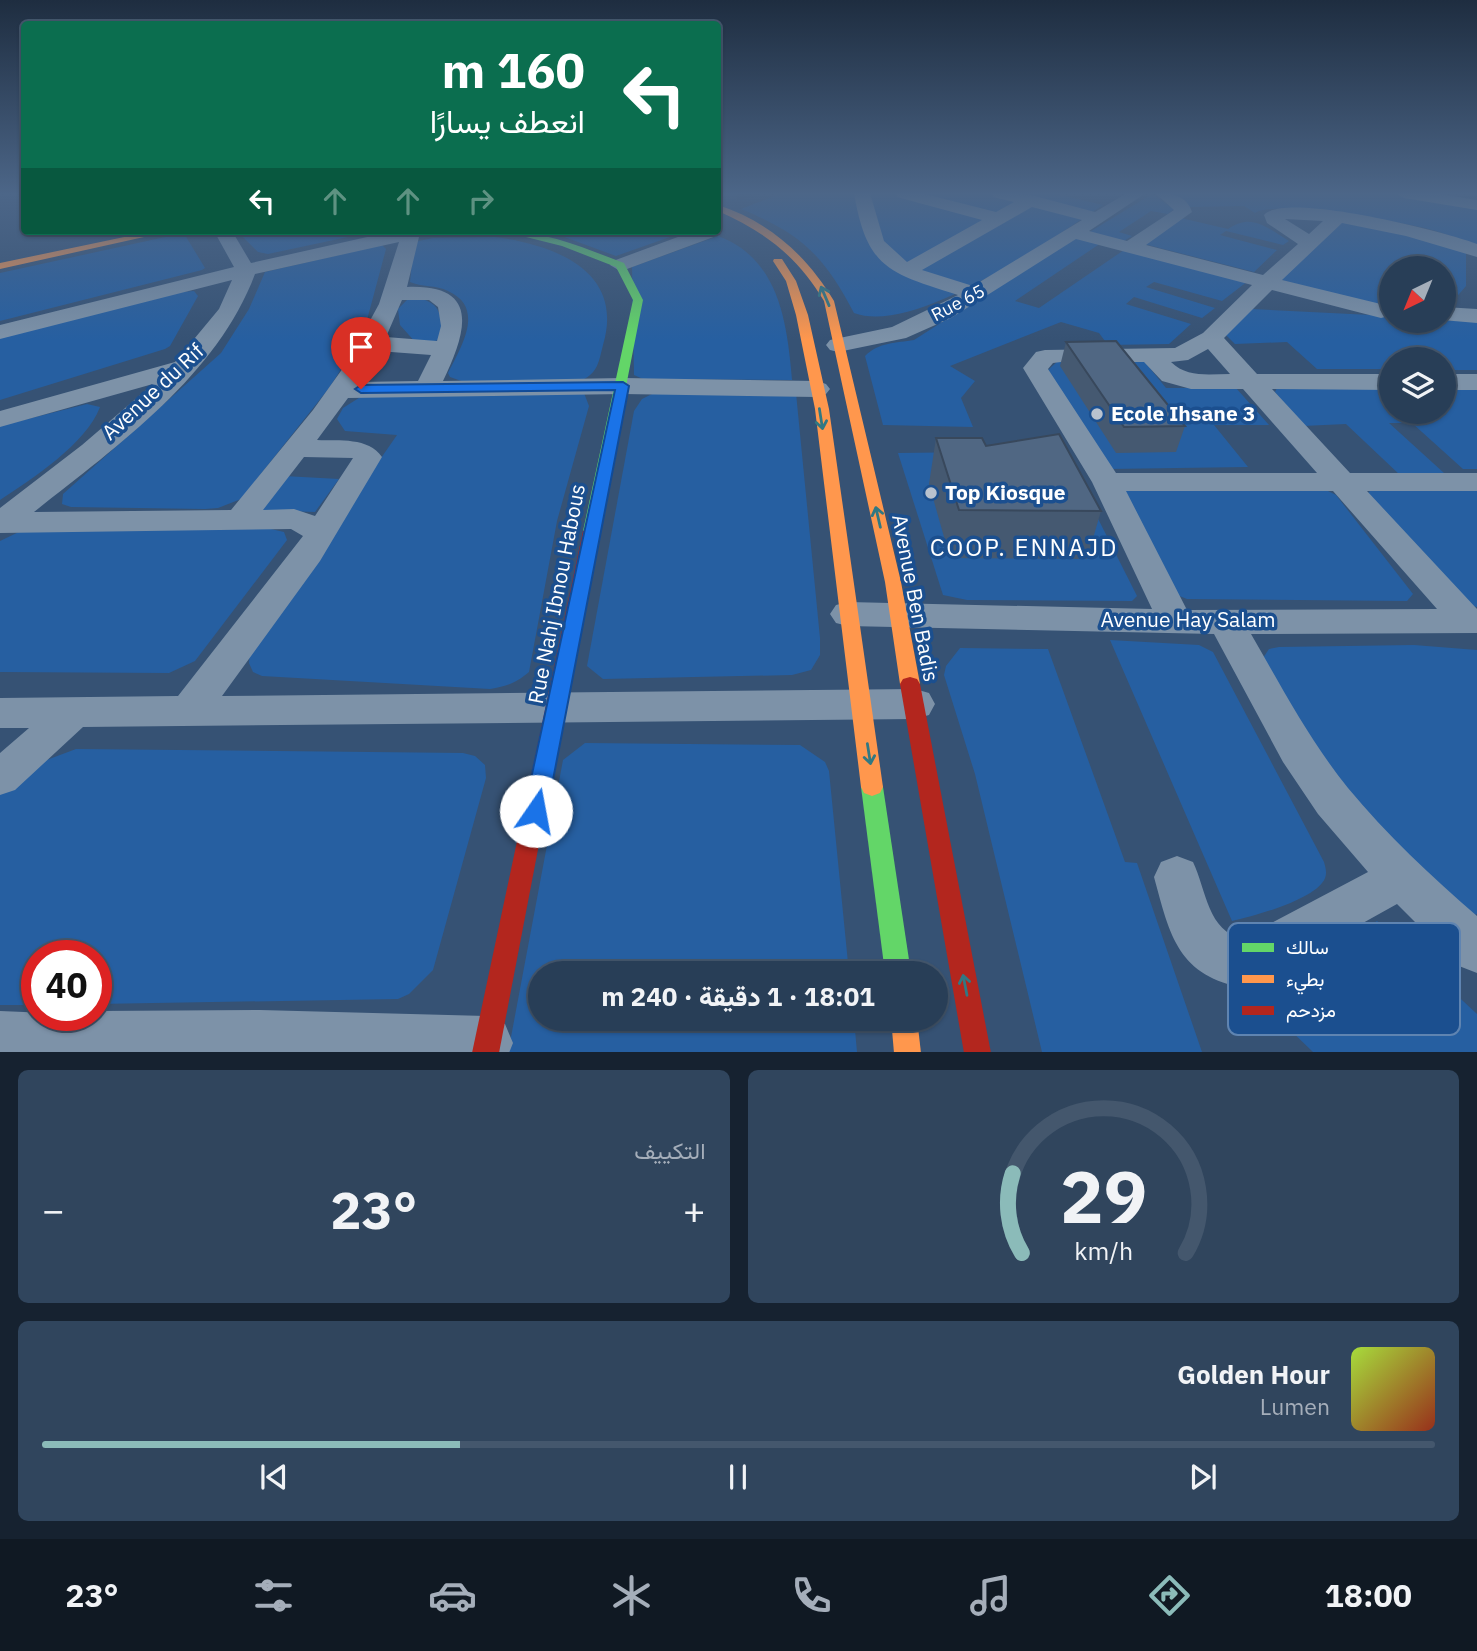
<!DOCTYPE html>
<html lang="ar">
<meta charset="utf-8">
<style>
:root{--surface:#283e57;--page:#30455d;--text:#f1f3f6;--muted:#a5aeba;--line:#44576d;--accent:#8bbbb9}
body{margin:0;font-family:"IBM Plex Sans",Vazirmatn,sans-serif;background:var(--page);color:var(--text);direction:rtl;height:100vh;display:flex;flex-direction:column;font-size:26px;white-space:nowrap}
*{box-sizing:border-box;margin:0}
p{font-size:23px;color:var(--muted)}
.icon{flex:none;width:38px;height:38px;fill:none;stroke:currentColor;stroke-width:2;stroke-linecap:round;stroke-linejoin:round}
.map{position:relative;height:1052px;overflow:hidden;direction:ltr}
.drawer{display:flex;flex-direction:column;gap:18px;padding:18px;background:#162230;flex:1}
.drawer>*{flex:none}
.hud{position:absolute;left:21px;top:21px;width:700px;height:214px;border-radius:7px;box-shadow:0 2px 5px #0004,0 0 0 2px var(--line);direction:rtl;background:#0b6e4f;color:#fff;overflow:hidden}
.needle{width:46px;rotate:223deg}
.buttons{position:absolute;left:1379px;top:256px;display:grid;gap:14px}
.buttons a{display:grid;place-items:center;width:77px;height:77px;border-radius:50%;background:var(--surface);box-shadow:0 2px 5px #0004,0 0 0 2px var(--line);font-size:35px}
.speed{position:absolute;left:21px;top:940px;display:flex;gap:14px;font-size:35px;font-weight:700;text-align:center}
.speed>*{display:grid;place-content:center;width:91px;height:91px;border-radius:50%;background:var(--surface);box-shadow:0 2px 5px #0004,0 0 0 2px var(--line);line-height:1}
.speed .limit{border:10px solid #d22;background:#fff;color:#111}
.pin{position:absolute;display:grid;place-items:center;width:60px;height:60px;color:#fff;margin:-72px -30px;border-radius:50% 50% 50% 0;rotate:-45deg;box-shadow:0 0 7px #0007}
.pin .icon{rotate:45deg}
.me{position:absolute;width:77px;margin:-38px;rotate:12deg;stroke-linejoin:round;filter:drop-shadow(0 0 5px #0008)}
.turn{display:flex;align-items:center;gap:24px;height:147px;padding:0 21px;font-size:32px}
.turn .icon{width:91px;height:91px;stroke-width:2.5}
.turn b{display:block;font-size:49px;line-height:60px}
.lanes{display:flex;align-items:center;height:66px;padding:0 21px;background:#0003;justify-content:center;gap:35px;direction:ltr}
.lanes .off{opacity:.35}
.big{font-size:52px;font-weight:800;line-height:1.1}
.drawer .tile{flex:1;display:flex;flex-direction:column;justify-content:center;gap:10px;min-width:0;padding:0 24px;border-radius:10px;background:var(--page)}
.drawer .dial{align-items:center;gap:0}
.dial svg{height:182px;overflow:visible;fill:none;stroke:var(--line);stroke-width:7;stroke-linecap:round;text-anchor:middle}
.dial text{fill:var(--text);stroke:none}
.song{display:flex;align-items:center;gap:21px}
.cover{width:84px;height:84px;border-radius:10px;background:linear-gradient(135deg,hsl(80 70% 55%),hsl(10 70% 35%))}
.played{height:7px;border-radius:4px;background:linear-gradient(90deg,var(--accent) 30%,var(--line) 30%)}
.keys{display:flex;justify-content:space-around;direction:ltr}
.heat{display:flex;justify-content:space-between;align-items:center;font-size:38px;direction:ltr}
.drawer .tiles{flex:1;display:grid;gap:18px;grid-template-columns:1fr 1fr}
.tile:last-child{grid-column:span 2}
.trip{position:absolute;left:528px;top:961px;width:420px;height:70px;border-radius:35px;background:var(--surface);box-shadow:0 2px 5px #0004,0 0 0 2px var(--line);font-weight:800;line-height:70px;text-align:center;direction:rtl}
.tab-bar{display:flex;height:112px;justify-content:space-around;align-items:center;background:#101923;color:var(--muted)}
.tab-bar .icon{width:49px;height:49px}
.tab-bar .on{color:var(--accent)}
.tab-bar b{font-size:32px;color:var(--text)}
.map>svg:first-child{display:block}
.green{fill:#265fa1}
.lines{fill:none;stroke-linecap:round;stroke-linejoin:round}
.street{fill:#7d92a8;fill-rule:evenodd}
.fast{fill:#63d668;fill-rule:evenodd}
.slow{fill:#ff974d;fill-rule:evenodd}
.jam{fill:#b3261e;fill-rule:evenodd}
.wall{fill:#455971}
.shaded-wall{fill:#38485c}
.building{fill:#506783;stroke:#38485c;stroke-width:2}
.oneway{stroke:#317883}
.route{fill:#1a73e8;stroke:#114b97;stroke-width:2}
.poi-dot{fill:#b9c2ce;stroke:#1b4f8f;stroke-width:2.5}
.labels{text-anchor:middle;stroke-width:7;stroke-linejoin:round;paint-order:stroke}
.far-street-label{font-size:18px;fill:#fff;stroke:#1b4f8f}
.street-label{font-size:21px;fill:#fff;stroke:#1b4f8f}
.poi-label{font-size:21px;font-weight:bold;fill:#fff;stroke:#1b4f8f;text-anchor:start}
.quarter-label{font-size:24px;letter-spacing:2px;fill:#fff;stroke:#1b4f8f}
.key{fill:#1b4f8f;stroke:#5f84b1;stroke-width:2}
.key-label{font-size:19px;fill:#fff}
</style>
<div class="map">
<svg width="1477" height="1053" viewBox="0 0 1477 1053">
<rect width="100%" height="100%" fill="#365274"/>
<g class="green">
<path d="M782 193H1052L1103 205C1051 239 916 336 854 313 824 256 802 234 741 209Z"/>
<path d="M1170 193H1388L1477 207V248C1466 243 1454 237 1442 233 1416 223 1274 199 1255 213L1244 206 1188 207Z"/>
<polygon points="1152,194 1174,209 1168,214 1151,211 1119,232 1132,236 1122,242 1088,233"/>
<path d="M1181 218 1228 229C1252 212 1267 228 1289 241L1283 245 1226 231 1220 235 1277 250 1254 272 1144 244Z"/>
<polygon points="1340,221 1408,234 1466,253 1466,286 1453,301 1453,308 1444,307 1444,268 1391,268 1391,304 1368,303 1281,280"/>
<polygon points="237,231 376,231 268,254 258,252"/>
<polygon points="548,231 687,231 616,256"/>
<polygon points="179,234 185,235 205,268 202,270 0,321 0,273"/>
<path d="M718 236C780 259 787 324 792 380L643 379 634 375 632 267Z"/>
<path d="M495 237C555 245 625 271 603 345 599 361 598 373 582 380L467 383 450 377 448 373C461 347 486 308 448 291 436 285 421 287 410 282L414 242 433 238Z"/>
<path d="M1075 237 1101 243 1015 301 1039 308 1124 250 1248 281 1222 301 1154 282 1146 287 1215 308 1202 318 1134 297 1126 304 1191 324 1169 344 1108 345 1099 333 1061 322 950 366 975 381 961 398 973 427 883 425 865 356C879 342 896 343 914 340Z"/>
<polygon points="382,245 386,249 363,335 329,388 241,499 218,508 205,509 71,507 62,504 63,494 221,353 249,309 265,272"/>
<polygon points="194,291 198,296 170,346 165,349 0,400 0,338 182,292"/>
<path d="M422 299C443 305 442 321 440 340L417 344 400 325 398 309 407 300Z"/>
<polygon points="1252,309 1391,316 1391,320 1477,321 1477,370 1444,370 1444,359 1391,359 1391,369 1317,369 1287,342 1235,344 1223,332"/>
<polygon points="1058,361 1144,361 1166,388 1236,388 1269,425 1214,425 1248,467 1108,469 1048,370"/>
<polygon points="1391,385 1391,411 1444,411 1444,385 1477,386 1477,469 1463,469 1412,423 1389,423 1444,473 1400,475 1346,424 1303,426 1275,392 1278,386"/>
<path d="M584 393 589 406 557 521 529 672C516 683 507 686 490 689L262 676 253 672 249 663 250 647 397 435 345 431 337 419 343 408 362 396Z"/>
<polygon points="654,393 796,393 820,638 820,655 811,670 792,675 603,679 587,666 634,411 642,399"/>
<path d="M87 404 100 407C86 444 33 478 0 500V426Z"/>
<polygon points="980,452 1076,475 1137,596 1132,601 967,600 943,595 898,453"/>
<polygon points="284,476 339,479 315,512 258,510"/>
<polygon points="1118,489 1328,491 1336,495 1413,594 1407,601 1187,599 1177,595"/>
<polygon points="1477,489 1477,607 1470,606 1368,493 1371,490"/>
<polygon points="271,529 284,532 287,540 195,661 169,673 0,672 0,541 23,530"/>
<path d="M1110 640 1199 645 1213 652 1324 862C1326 869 1328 876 1322 883 1308 901 1255 916 1232 921Z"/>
<polygon points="1414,645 1477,650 1477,914 1463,921 1338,793 1261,661 1269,649 1279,647"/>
<polygon points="960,648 1048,649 1125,862 1137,863 1202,1052 1042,1052 975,774 944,675 946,666"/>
<polygon points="585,743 800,745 825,762 829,771 849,973 541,973 541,1018 854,1019 857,1052 508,1053 563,760"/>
<polygon points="76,749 463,753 475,756 485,765 486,778 433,970 409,994 398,999 96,1004 96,956 37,956 37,1005 0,1005 0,788 44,761"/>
<polygon points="1377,921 1477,1014 1477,1052 1313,1052 1258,999"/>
</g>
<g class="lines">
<g class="street">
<path d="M854 193H870L884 241 907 262 982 220 897 197 895 193H921L996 212 1014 202 993 197 991 193 1031 195 1095 212 1127 193H1146L1089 231 1127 241 1174 210 1155 193C1170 193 1187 195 1192 212L1146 245 1263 275 1298 244 1267 223 1264 215C1285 191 1446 232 1477 244V257L1406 236 1342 223 1282 280 1389 306V316L1381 318 1272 290 1224 338 1257 374H1391V390L1272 389 1350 473H1477V491H1367L1477 609V633L1251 634C1281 686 1310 741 1348 788 1386 834 1432 877 1477 916V973L1459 966 1397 904 1246 988C1178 977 1170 936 1154 877L1161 862 1177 856 1193 862C1206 889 1208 933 1243 938L1368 872 1318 814 1283 762 1214 634 848 626 836 623 830 614 836 605 848 602 1152 609 1092 482 1023 368 1036 352 1045 350 1175 348 1203 333 1252 285 1076 239 951 318 906 338 838 352 830 350 826 345 830 340 892 327 958 295C889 273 867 269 854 193ZM1032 207 1082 220 973 286 922 270ZM1285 219 1323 221 1309 234ZM1208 349 1230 374C1209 374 1187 378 1171 362L1188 360ZM1061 362H1144L1162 381 1191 389H1243L1317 473H1116L1048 369 1053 363ZM1126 491H1333L1437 609 1187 610Z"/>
<polygon points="1395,193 1433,193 1477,200 1477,210 1404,198"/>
<polygon points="718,227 721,231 719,235 627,269 620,271 610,265 613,261 694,231 718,231"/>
<path d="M214 231H232L251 263 394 231H432L419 237 407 287C482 284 466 333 443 381L623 378 817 381 826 384 830 389 826 394 817 397 623 394 348 398 317 440C340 441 368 437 382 457L320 561 222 696 915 689 929 693 935 704 929 715 915 719 83 727 15 790 0 795V753L29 728H0V698L178 696 303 536 291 529 0 533V508L82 445 153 384 0 427V411L175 362 219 309 232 280 0 339V325L234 267ZM399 242 379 304 348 361 313 410 231 510 34 512C116 447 217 376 255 274ZM402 300H429L438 307 441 326 437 341 386 337ZM378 351 431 355 418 381 359 382ZM304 457 353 458 315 516 294 509 263 510Z"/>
<polygon points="1444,307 1477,309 1477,323 1442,320"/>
<rect x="1444" y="374" width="33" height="16"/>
<polygon points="260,1010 486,1016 505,1024 513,1043 509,1053 0,1053 0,1011 96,1015 96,1011"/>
</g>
<g class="fast">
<path d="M502 231C545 231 584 248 624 263L643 300 597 534H585L583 531 633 300 616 267 562 246Z"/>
<polygon points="872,778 880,781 883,787 911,973 885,973 861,787 864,781"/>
</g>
<g class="slow">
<path d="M718 205C770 222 807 256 834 301L901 582 920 684 917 689 910 691 903 689 900 684 885 582 824 301C798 257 764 231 718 211Z"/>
<polygon points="153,231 171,231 0,269 0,263"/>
<polygon points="774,259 782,259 796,281 808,315 829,409 883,787 880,793 872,796 864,793 861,787 815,409 796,315 786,281 773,261"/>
<polygon points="891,1018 917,1018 921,1053 894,1053"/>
</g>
<g class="jam">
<polygon points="591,526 599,531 499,1053 472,1053 583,531"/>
<polygon points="910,677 917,679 920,684 991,1053 964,1053 900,684 903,679"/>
</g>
</g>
<g class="wall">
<polygon points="719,193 765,193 753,197 737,200"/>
<polygon points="1457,193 1477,193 1477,196"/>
<polygon points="1066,342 1185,426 1176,452 1116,453 1060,366"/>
<polygon points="936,438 986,446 1101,511 1087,559 950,558 929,484"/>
</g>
<polygon class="shaded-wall" points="737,193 765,193 753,197 737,200"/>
<g class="building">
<polygon points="1116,341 1185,426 1124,427 1066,342"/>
<polygon points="1059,434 1101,511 959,510 936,438 982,438 986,446"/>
</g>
<defs><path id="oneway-shaft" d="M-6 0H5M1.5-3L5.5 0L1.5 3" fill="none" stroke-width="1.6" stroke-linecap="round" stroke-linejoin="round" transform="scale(1.75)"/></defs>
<g class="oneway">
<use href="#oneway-shaft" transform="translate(825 296) rotate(-113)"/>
<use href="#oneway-shaft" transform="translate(821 419) rotate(81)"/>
<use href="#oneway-shaft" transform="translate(878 517) rotate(-103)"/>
<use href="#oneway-shaft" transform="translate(869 754) rotate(81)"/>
<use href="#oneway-shaft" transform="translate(965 985) rotate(-101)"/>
</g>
<linearGradient id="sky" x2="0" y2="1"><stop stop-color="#1e2d40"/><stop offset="0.57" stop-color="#4c6688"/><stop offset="1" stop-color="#4c6688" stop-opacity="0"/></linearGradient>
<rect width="1477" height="340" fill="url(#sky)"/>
<polygon class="route" points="623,382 629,386 547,811 543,818 536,821 528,818 524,811 615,390 361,393 355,389 361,385"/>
<g class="poi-dot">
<circle cx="1097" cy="414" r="7"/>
<circle cx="931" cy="493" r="7"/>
</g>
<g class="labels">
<g class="far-street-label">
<text transform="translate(958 303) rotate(-28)" y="6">Rue 65</text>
</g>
<g class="street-label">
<text transform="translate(153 392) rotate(-43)" y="7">Avenue du Rif</text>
<text transform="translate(557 594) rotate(-79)" y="7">Rue Nahj Ibnou Habous</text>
<text transform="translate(915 598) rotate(79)" y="7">Avenue Ben Badis</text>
<text x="1188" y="627">Avenue Hay Salam</text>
</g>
<g class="poi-label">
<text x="1111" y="421">Ecole Ihsane 3</text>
<text x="945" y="500">Top Kiosque</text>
</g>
<g class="quarter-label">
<text x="1024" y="556">COOP. ENNAJD</text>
</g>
</g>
<rect x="1228" y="923" width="232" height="112" rx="10" class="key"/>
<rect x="1242" y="943" width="32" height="9" fill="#63d668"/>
<rect x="1242" y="975" width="32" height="8" fill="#ff974d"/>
<rect x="1242" y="1006" width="32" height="9" fill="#b3261e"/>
<g class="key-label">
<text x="1286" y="954">سالك</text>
<text x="1286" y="986">بطيء</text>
<text x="1286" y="1017">مزدحم</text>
</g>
</svg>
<div class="buttons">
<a><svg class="needle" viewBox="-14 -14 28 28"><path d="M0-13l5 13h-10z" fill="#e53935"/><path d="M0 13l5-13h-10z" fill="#a5aeba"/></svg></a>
<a><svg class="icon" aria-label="layers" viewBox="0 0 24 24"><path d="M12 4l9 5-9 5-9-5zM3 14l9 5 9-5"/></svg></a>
</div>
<div class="speed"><div class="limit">40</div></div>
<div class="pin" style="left:361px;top:389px;background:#d93025"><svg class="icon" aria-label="arrive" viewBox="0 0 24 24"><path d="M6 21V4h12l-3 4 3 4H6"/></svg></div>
<svg class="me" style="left:536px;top:811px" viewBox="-20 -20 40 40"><circle r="19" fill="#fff"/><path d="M0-13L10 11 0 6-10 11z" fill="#1a73e8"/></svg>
<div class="trip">18:01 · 1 دقيقة · 240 m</div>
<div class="hud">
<div class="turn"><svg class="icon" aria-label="left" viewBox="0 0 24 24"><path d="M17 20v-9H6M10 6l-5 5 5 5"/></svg><div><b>160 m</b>انعطف يسارًا</div></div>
<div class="lanes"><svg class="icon" aria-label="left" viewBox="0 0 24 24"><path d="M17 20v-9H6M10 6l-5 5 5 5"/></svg><svg class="icon off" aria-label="ahead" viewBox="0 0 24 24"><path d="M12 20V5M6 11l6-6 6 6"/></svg><svg class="icon off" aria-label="ahead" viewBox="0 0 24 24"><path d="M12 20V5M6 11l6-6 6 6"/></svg><svg class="icon off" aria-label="right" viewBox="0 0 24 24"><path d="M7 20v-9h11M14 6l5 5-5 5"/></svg></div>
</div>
</div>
<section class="drawer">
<div class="tiles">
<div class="tile dial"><svg viewBox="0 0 100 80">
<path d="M14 69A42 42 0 1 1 86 69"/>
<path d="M14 69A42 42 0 0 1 10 34" stroke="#8bbbb9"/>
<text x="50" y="56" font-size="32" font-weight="700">29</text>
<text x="50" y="72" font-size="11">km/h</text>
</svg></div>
<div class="tile"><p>التكييف</p>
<div class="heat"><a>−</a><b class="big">23°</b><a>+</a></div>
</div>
<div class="tile">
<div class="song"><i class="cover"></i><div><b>Golden Hour</b><p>Lumen</p></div></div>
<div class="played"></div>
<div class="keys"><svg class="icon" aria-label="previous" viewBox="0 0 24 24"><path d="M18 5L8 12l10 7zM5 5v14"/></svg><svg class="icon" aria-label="pause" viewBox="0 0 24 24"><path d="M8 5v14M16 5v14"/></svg><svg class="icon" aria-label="next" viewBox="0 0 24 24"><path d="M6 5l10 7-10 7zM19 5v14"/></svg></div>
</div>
</div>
</section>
<nav class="tab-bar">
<b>18:00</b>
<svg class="icon on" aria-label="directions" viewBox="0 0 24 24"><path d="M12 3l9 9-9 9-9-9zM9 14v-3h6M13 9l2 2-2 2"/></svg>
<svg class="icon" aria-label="music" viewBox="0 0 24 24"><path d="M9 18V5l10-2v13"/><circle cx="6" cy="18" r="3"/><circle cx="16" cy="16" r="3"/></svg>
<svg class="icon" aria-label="phone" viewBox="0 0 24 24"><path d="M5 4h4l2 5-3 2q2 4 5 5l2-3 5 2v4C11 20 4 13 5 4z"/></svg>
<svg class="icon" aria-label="climate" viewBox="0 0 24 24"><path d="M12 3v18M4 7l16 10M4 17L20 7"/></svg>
<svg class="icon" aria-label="car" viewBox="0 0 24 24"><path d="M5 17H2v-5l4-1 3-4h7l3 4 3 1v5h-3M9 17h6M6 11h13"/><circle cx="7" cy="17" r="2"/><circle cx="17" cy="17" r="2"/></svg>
<svg class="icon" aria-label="filters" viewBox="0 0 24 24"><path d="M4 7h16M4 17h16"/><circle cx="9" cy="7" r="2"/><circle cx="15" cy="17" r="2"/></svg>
<b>23°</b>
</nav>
